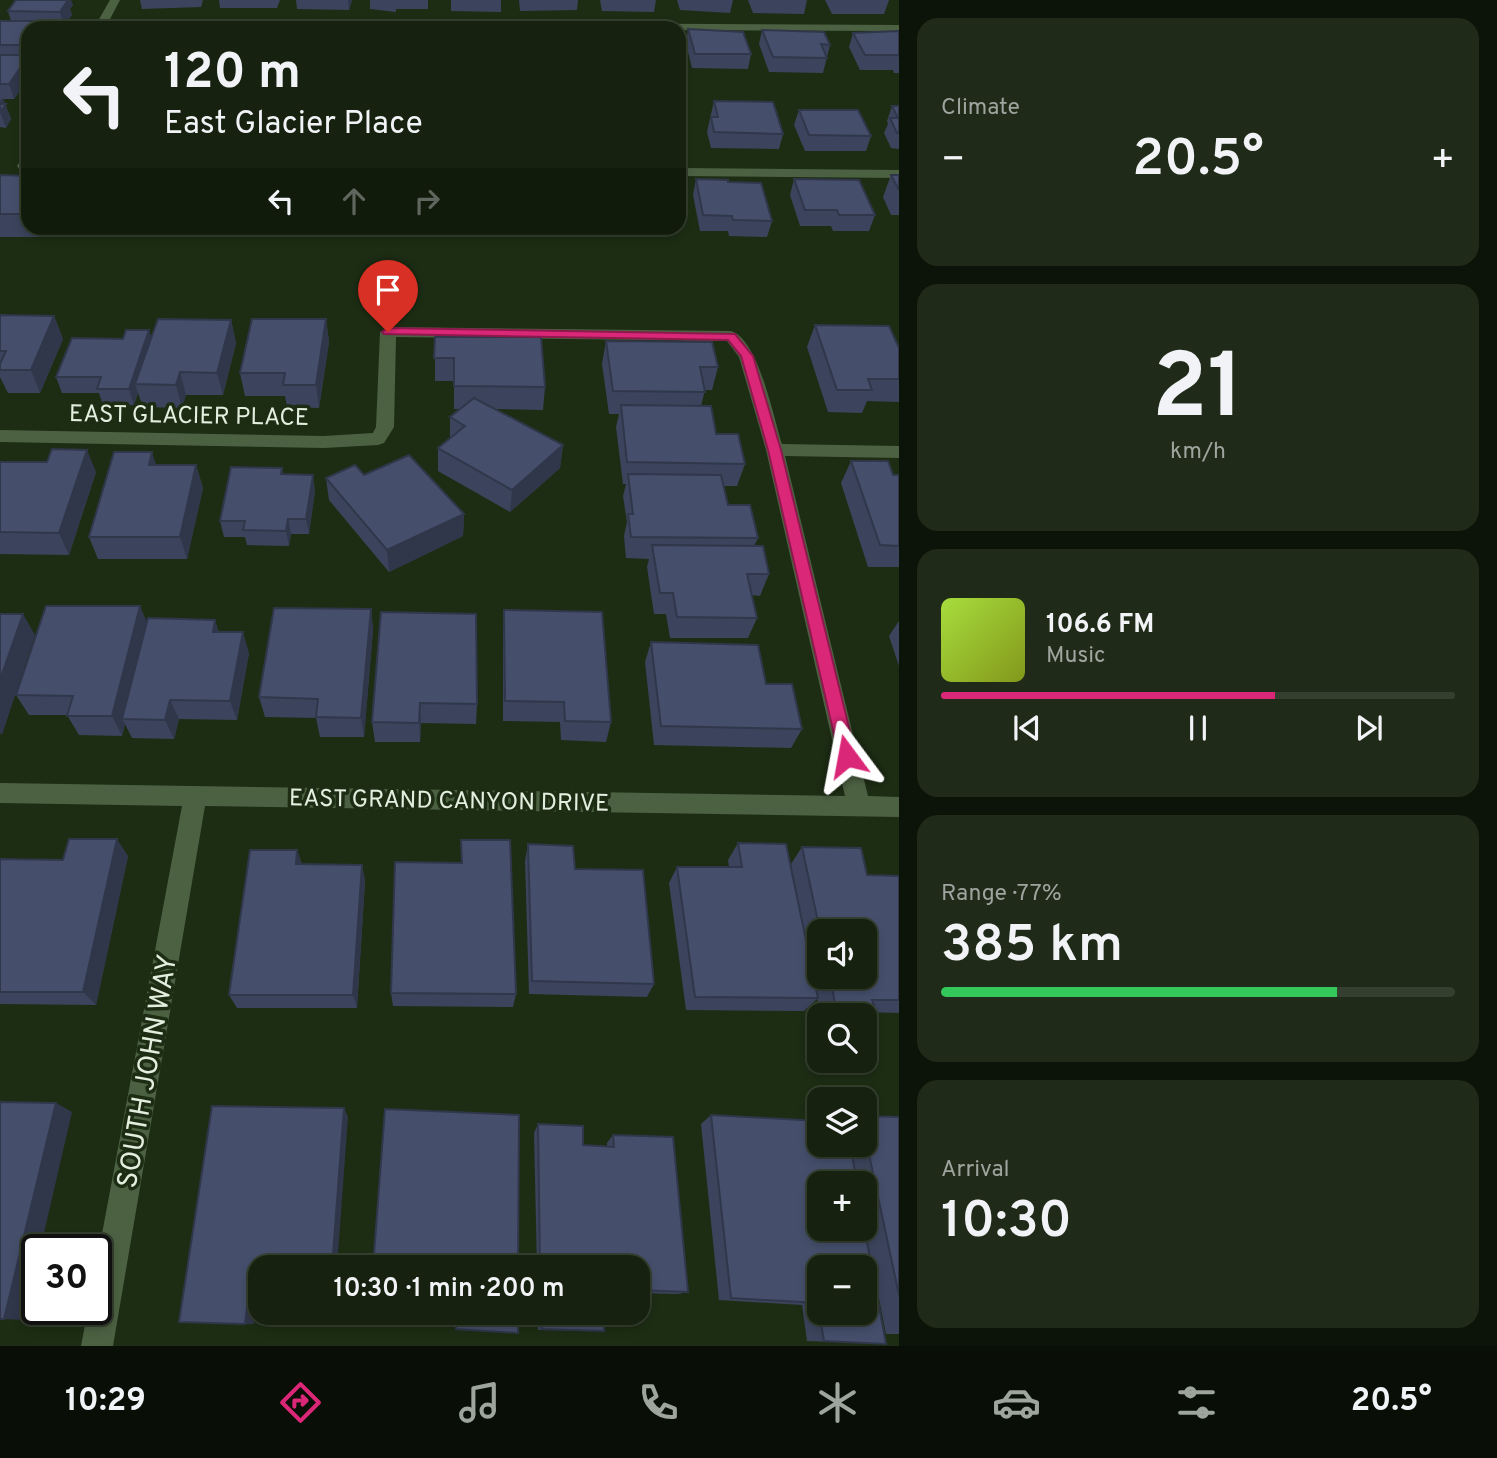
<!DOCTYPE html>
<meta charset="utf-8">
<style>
:root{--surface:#16220f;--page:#1f2a18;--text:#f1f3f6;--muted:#9ea49e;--line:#353f2f;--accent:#db2777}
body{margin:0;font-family:Overpass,sans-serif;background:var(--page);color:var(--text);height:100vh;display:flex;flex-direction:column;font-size:26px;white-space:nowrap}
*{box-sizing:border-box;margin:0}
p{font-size:23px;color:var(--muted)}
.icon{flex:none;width:38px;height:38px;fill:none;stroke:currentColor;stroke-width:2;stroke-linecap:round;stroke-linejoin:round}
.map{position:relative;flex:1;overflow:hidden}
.panel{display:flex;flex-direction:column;gap:18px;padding:18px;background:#0c1308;width:598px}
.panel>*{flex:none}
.banner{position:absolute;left:21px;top:21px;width:665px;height:214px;border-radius:21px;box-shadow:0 4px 10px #0003,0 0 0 2px var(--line);background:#16220f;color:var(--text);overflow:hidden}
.tools{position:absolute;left:807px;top:919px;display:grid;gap:14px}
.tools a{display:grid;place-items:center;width:70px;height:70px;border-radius:14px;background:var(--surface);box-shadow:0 4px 10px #0003,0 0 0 2px var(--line);font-size:35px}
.speed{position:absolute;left:21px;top:1234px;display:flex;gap:14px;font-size:35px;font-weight:700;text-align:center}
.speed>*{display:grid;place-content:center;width:91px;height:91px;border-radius:50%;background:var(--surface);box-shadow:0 4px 10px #0003,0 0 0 2px var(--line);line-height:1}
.speed .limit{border:4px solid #111;border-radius:10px;background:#fff;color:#111}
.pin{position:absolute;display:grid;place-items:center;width:60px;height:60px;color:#fff;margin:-72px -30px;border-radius:50% 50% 50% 0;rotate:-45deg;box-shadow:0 0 7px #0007}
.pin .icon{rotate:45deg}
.me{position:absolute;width:77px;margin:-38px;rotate:347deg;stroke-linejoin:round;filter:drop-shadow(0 0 5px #0008)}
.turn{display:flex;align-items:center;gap:24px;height:147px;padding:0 28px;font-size:32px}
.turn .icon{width:91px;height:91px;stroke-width:2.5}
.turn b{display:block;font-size:49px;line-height:60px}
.lanes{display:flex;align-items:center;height:66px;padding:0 28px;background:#0003;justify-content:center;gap:35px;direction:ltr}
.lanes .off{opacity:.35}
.big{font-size:52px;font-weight:600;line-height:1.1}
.panel .card{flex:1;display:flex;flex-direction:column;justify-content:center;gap:10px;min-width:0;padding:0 24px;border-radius:21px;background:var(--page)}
.panel .dial{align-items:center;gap:0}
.dial b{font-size:91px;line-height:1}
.song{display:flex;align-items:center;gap:21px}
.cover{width:84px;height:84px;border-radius:10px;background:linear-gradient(135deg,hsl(80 70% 55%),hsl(70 70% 35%))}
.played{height:7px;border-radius:4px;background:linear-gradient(90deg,var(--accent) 65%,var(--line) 65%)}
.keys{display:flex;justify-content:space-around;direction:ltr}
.heat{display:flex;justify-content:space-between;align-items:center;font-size:38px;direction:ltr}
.charge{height:10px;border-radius:5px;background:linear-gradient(90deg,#34c759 77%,var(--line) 0)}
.trip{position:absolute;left:248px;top:1255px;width:402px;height:70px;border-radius:21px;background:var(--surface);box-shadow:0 4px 10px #0003,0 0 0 2px var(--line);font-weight:600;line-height:70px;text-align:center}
.tabs{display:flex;height:112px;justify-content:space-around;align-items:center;background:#090e06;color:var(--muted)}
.tabs .icon{width:49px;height:49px}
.tabs .active{color:var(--accent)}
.tabs b{font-size:32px;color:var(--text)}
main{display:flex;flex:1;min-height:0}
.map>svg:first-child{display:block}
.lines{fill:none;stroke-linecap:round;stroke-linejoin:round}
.minor{fill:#4c6142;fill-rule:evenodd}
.wall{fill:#3b445c;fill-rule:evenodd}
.shaded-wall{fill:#30374b}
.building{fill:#454f6b;stroke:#30374b;stroke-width:2}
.route{fill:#db2777;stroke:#8e194d;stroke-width:2}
.labels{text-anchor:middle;stroke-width:7;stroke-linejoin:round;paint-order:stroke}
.street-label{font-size:24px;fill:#e3eede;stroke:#1d2d14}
.near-street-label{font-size:28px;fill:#e3eede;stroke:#1d2d14}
</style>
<main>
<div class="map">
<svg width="899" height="1346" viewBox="0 0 899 1346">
<rect width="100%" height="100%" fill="#1d2d14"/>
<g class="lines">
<g class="minor">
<polygon points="110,0 120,0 109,21 899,25 899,31 679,30 679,28 94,28"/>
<polygon points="28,155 28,170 19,169 17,166 23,156"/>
<polygon points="679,168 899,170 899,178 679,176"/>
<path d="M388 327 731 331C758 338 774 419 782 444L899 446V458L785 456 868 796 899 797V817L205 806 113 1346H81L88 1309H96V1266L182 806 0 803V783L845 796 766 450 739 357 727 341 396 337 394 427 384 443 378 445 324 448 0 442V430L324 436 373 433 376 427 380 332Z"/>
</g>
</g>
<g class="wall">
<polygon points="140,0 203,0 201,7 142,9"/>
<polygon points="219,0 280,0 277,8 220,8"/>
<polygon points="296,0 352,0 349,10 297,9"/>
<polygon points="370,0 428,0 428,9 396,9 396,12 370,9"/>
<polygon points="451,0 501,0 501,12 451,11"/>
<polygon points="519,0 578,0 577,10 520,11"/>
<polygon points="600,0 656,0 654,12 602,11"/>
<polygon points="677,0 733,0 730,13 680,10"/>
<polygon points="748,0 807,0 804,14 753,13"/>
<polygon points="825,0 889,0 884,14 832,14"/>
<polygon points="73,5 70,9 72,15 64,26 54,26 55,28 28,28 28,83 25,83 14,99 3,99 11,119 6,128 0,127 0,21 11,21 8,11"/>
<polygon points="688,29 751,54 748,69 692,68 686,44"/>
<polygon points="762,30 830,45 823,73 769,72 759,44"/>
<polygon points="899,31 899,73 894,73 893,70 860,70 849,47 853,33"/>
<polygon points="714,101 783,134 779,149 711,148 707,132"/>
<polygon points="679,105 687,134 684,149 679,149"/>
<polygon points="892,106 899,106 899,149 891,148 884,133 888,124 887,121"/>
<polygon points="799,110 871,136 866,151 805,151 794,125"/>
<polygon points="0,175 28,176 28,228 54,228 50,237 0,237"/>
<polygon points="891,175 899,175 899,215 891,215 883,197"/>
<polygon points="696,179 728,182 772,221 767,237 729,236 728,231 700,231 693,195"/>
<polygon points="794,179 875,215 869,231 833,231 831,226 800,226 790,195"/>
<polygon points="81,228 148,228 146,231 81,230"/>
<polygon points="380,228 445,228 445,234 406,234 406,228"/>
<polygon points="495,228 561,228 561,235 495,234"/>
<polygon points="596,228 662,228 662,230 596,229"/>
<polygon points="0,315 54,316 63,339 40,393 8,393 0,377"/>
<polygon points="326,319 329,342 319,408 287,407 285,396 245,396 240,373"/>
<polygon points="231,320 236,343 223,395 186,395 182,408 143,407 138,393 134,405 103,405 99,393 62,393 56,377 123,339 151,338"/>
<polygon points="815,325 899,348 899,402 867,401 862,413 828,412 807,347"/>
<polygon points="435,337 545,387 543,410 495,409 563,445 560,468 510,512 438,471 438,448 450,438 450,417 460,409 454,409 454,381 435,381"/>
<polygon points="606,341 718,367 712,390 705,390 701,406 716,434 745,464 737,486 724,486 728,505 758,538 754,546 769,574 760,596 752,595 757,618 748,638 670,638 666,614 654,614 647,567 649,559 626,558 624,536 627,522 623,496 626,484 623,484 616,427 619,414 609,414 602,364"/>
<polygon points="851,461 893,475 899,475 899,567 868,567 841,483"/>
<polygon points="0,462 47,462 96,472 69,555 0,554"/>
<polygon points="156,465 196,465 203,488 187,559 98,559 89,537"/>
<polygon points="282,468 283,474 315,490 309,534 291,534 289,546 247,545 245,537 224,537 220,521"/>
<polygon points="326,478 464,514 463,536 389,572 329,500"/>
<polygon points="371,609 373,630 364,737 320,737 316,718 265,717 259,697"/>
<polygon points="504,610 611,722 606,742 561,740 560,722 503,721 503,631"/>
<polygon points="381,612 477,704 476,724 421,723 420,742 375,742 372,722"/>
<polygon points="899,621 899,666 889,636"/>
<polygon points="147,623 219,632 249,653 237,720 179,719 174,739 132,738 125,724 122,736 79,735 67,715 29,715 16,695"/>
<polygon points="651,642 766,684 802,729 791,748 654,745 645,662"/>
<polygon points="461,840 516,994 513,1007 393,1006 391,993 461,863"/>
<path d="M738 843 805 934 791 864 802 847 867 875 899 876V1013L864 1012 861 1015H821L817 999 804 1011 686 1010 669 883 677 867H729L728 860ZM819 931H864V976H819Z"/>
<polygon points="528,844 654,984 647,997 529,994 525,861"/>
<polygon points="128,856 96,1005 0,1004 0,859 63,860"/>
<polygon points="362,865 365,881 357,1008 237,1008 229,995"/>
<polygon points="711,1115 819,1144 864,1144 864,1116 899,1117 899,1334 886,1334 864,1223 864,1183 819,1183 886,1344 807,1341 802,1305 719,1300 701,1124"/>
<polygon points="538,1124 583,1145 607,1146 607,1143 613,1135 688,1292 678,1294 639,1293 639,1267 537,1267 534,1133"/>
<polygon points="537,1312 604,1312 598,1331 538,1330"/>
</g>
<g class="shaded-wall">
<polygon points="63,0 71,0 73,5 70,9 72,15 64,26 60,12"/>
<polygon points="348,0 352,0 349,10"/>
<polygon points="52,21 55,28 48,28"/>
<polygon points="28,62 28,79 24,68"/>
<polygon points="20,68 25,83 14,99 9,84"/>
<polygon points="3,98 11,119 6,128 0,112 0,101"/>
<polygon points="46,228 54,228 50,237"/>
<polygon points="54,316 63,339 40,393 31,370"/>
<polygon points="326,319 329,342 319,408 316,385"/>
<polygon points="231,320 236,343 223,395 217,373"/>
<polygon points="149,330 154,346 135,384 138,393 134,405 129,389"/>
<polygon points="180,372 186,395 182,408 176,385"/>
<polygon points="563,445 560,468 510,512 512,490"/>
<polygon points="87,450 96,472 69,555 59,533"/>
<polygon points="152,452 159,474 149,465"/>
<polygon points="196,465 203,488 187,559 180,537"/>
<polygon points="313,475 315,490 309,534 306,519"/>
<polygon points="464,514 463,536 389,572 387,550"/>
<polygon points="288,519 291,534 289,546 286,531"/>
<polygon points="140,606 149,627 122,719 125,724 122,736 112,716"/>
<polygon points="371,609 373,630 364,737 361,718"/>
<polygon points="23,614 35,635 2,735 0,733 0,680"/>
<polygon points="215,620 222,641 213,632"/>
<polygon points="243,632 249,653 237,720 230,701"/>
<polygon points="170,700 179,719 174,739 165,720"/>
<polygon points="420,703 421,723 420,742 419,723"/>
<polygon points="117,839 128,856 96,1005 83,992"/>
<polygon points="297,850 303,866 296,864"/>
<polygon points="362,865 365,881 357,1008 353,995"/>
<polygon points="56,1103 72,1112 40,1250 37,1250 37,1264 24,1320 4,1319"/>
<polygon points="344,1108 348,1117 337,1267 332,1267"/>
<polygon points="250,1283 258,1285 254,1324 245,1324"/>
</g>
<g class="building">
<polygon points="16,0 68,0 60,12 8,11"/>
<polygon points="0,21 52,21 48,28 28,28 28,45 0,45"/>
<polygon points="116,25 177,25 176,28 115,28"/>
<polygon points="207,26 261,26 261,28 206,28"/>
<polygon points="367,26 421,27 421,28 367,28"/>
<polygon points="340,27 340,28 307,28"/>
<polygon points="688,29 743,32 751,54 695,54"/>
<polygon points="762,30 824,32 830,45 821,44 827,58 773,57"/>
<polygon points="899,31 899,56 898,55 865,55 853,33"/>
<polygon points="0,55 28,55 28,62 24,68 20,68 9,84 0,84"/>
<polygon points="714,101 773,102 783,134 714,132 711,117 718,117"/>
<polygon points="0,104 6,104 0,112"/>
<polygon points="679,105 680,105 687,134 679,134"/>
<polygon points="892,106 899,106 899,133 897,133 890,118 898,118"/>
<polygon points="799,110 858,110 871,136 809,135"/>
<polygon points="0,175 28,176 28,214 0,214"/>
<polygon points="891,175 899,175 899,190"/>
<polygon points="696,179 728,180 728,182 761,183 772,221 733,220 732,216 703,215"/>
<polygon points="794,179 859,180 875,215 839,215 837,210 805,210"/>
<polygon points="0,315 54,316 31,370 0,370 0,364 6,351 0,351"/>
<polygon points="158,319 231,320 217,373 180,372 176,385 135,384"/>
<polygon points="252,319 326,319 316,385 283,385 285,373 240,373"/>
<polygon points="815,325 889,326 899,348 899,379 868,379 872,390 837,390"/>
<polygon points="126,330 149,330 129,389 97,389 101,377 56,377 72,338 123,339"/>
<polygon points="435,337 541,337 545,387 454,386 454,358 434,358"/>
<polygon points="606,341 712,342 718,367 700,367 705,392 613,391"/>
<polygon points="474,398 563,445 512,490 438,448 465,426 450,417"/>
<polygon points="621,405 711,406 716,434 738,434 745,464 627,462"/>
<polygon points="52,449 87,450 59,533 0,532 0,462 47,462"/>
<polygon points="114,452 152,452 149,465 196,465 180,537 89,537"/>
<polygon points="409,455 464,514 387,550 326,478 355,465 364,475"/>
<polygon points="851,461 888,461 893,475 899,475 899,546 880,545"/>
<polygon points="231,467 282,468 281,474 313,475 306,519 288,519 286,531 243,530 245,521 220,521"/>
<polygon points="628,474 721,475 728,505 750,505 758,538 631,537 628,514 633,514"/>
<polygon points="652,545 763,546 769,574 747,574 757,618 677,617 673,593 660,593"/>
<polygon points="46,606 140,606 112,716 67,716 73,696 16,695"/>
<polygon points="274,608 371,609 361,718 316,717 318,699 259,697"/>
<polygon points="504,610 602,612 611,722 565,721 564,702 505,701"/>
<polygon points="381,612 476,614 477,704 420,703 419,723 372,722"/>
<polygon points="0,614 23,614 0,680"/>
<polygon points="148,618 215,620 213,632 243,632 230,701 170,700 165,720 122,719"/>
<polygon points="651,642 758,645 766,684 792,684 802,729 661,726"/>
<polygon points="69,839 117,839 83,992 0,992 0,859 63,860"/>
<polygon points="461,840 510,840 516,994 391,993 395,862 462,863"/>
<polygon points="738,843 786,844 818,998 695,997 677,867 742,867"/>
<polygon points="528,844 573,846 575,869 643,870 654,984 532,981"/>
<polygon points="802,847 861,848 867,875 899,876 899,1000 872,1000 874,1005 835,1004 830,976 864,976 864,931 820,931"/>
<polygon points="250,850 297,850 296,864 362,865 353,995 229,995"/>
<polygon points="0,1102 56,1103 4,1319 0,1319"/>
<polygon points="212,1106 344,1108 332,1267 261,1267 261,1283 250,1283 245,1324 179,1322"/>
<polygon points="385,1109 519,1115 518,1267 373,1267"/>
<polygon points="711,1115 819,1121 819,1144 850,1144 857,1183 819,1183 819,1228 864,1228 864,1226 886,1344 824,1341 819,1312 864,1312 864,1267 819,1267 819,1311 818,1303 731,1298"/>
<polygon points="864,1116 899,1117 899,1295 864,1131"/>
<polygon points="538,1124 583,1126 583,1145 614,1147 613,1135 673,1137 688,1292 639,1290 639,1267 540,1267"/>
<polygon points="456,1312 518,1312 518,1333 456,1329"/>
<polygon points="541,1312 604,1312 604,1331 542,1329"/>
</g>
<polygon class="route" points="388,328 735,334 753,356 781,450 856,756 853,761 847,763 841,761 839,756 768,450 741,356 728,340 384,334 382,332"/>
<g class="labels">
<g class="street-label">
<text transform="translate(189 415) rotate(1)" y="8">EAST GLACIER PLACE</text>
<text transform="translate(449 800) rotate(1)" y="8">EAST GRAND CANYON DRIVE</text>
</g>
<g class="near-street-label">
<text transform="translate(146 1071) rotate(-80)" y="10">SOUTH JOHN WAY</text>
</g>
</g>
</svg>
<div class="tools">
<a><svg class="icon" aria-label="sound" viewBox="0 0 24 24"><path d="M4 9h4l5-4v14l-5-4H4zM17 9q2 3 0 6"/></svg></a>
<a><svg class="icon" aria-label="search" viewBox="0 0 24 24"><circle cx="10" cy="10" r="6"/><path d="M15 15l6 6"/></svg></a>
<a><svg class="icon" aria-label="layers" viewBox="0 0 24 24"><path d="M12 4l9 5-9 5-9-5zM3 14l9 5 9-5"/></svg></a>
<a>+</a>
<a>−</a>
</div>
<div class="speed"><div class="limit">30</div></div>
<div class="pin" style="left:388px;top:332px;background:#d93025"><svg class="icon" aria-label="arrive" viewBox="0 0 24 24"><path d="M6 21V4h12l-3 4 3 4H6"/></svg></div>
<svg class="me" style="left:847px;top:756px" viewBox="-20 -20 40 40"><path d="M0-17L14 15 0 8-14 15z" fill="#db2777" stroke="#fff" stroke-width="4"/></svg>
<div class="trip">10:30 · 1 min · 200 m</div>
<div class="banner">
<div class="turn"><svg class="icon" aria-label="left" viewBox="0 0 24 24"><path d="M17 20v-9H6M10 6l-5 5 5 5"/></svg><div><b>120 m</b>East Glacier Place</div></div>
<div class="lanes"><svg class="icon" aria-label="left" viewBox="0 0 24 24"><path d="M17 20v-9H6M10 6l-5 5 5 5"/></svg><svg class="icon off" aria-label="ahead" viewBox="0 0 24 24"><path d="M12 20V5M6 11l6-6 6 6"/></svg><svg class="icon off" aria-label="right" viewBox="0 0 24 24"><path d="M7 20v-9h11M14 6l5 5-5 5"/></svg></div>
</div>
</div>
<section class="panel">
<div class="card"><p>Climate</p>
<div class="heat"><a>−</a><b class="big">20.5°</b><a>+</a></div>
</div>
<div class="card dial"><b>21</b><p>km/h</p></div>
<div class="card">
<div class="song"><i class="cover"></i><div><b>106.6 FM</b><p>Music</p></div></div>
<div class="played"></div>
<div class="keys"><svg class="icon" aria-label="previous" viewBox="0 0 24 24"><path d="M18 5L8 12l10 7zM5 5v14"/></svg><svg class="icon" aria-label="pause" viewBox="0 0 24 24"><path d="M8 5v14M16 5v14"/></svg><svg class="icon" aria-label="next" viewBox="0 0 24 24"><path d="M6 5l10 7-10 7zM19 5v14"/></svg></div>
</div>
<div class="card"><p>Range · 77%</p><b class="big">385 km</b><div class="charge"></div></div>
<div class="card"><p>Arrival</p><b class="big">10:30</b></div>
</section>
</main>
<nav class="tabs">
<b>10:29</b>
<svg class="icon active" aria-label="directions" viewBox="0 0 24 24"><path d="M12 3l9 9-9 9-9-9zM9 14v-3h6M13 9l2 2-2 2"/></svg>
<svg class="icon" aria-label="music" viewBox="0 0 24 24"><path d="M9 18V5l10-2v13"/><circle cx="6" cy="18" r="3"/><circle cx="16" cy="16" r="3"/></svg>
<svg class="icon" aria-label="phone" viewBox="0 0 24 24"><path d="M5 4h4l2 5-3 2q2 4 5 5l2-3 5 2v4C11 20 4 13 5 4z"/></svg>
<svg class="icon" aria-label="climate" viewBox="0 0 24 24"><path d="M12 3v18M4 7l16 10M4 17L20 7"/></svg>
<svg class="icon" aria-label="car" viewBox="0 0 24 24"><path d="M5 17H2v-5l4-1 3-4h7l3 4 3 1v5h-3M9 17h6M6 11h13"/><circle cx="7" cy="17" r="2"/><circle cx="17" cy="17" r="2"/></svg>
<svg class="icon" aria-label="filters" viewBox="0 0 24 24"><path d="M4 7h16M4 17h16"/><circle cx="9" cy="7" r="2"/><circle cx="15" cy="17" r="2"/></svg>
<b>20.5°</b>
</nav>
